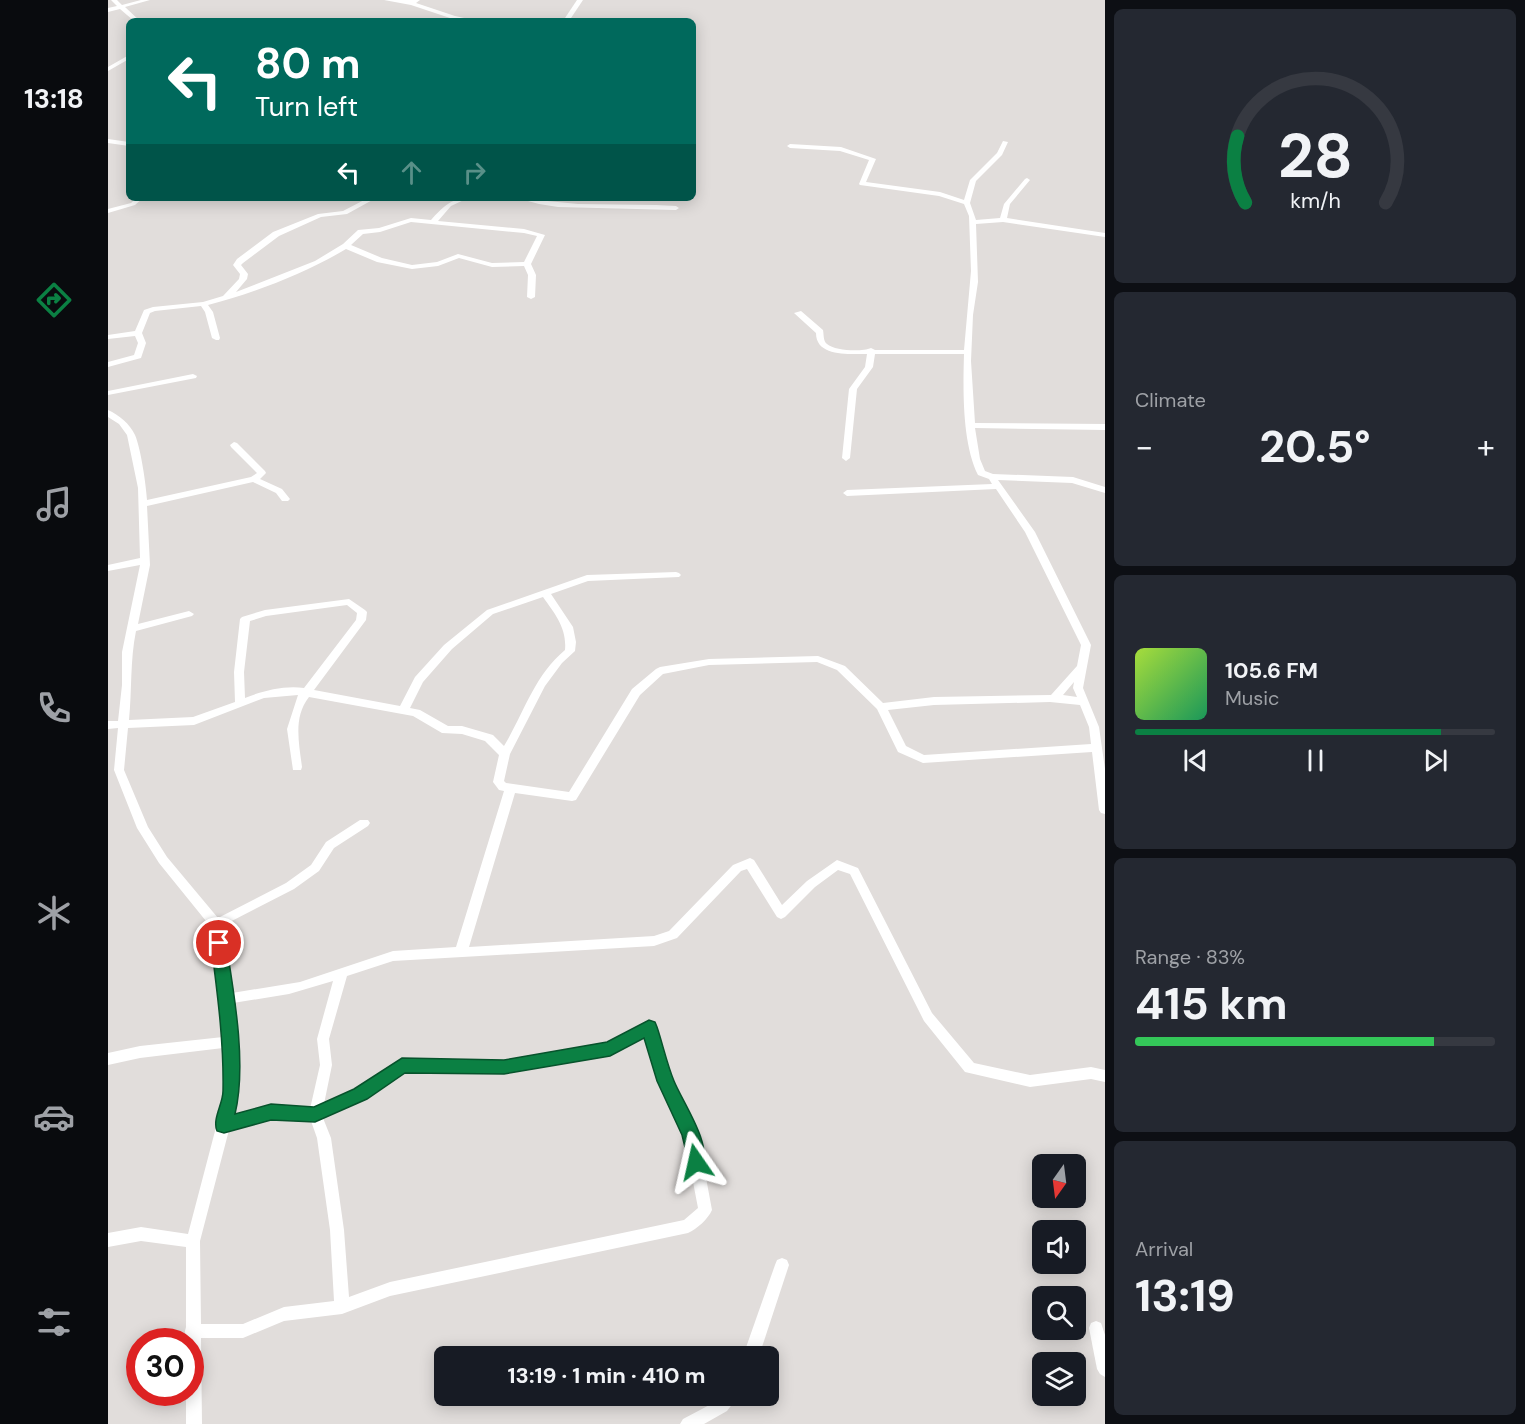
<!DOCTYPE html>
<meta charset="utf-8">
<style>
:root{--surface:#171b24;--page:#242831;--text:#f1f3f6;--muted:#9ea1a6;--line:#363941;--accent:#0b8043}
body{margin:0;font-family:"DM Sans",sans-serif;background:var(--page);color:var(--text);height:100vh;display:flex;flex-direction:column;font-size:22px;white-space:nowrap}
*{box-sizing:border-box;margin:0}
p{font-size:20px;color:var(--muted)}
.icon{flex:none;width:33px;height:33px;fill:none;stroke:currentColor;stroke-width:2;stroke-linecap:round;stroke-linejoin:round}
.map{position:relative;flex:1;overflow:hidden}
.details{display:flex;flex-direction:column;gap:9px;padding:9px;background:#0d0f14;width:420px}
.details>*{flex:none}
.top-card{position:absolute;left:18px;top:18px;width:570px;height:183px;border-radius:9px;box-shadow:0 3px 15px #0003;background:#00695c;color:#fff;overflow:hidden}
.needle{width:39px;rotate:194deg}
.fabs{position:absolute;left:924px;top:1154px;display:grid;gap:12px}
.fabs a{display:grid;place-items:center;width:54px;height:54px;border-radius:9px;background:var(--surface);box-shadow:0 3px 15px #0003;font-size:30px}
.speed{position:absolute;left:18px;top:1328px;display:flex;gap:12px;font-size:30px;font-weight:700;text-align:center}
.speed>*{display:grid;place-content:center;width:78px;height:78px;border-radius:50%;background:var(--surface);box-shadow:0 3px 15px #0003;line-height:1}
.speed .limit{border:9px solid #d22;background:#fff;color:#111}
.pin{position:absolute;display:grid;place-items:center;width:51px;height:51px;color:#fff;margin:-26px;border:3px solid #fff;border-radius:50%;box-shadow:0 2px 6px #0007}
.me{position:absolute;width:66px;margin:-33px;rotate:349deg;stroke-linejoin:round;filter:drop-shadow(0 0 4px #0008)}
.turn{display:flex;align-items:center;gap:21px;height:126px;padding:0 30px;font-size:27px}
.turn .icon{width:78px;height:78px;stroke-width:2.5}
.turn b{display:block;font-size:42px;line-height:51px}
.lanes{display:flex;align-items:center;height:57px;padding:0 30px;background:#0003;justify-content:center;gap:30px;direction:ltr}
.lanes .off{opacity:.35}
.big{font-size:45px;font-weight:700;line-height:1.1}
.details .tile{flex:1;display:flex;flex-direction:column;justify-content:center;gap:9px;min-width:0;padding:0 21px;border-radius:9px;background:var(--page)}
.details .dial{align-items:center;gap:0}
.dial svg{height:156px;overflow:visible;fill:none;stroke:var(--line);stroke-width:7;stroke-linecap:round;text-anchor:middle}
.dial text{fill:var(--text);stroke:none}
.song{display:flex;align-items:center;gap:18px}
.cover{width:72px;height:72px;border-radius:9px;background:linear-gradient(135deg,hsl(80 70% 55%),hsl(150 70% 35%))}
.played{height:6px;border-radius:3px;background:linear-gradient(90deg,var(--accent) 85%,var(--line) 85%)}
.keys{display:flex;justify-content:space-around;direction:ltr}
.heat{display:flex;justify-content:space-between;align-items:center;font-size:33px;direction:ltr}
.charge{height:9px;border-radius:4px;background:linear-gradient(90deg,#34c759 83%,var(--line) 0)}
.trip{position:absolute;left:326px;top:1346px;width:345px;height:60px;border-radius:9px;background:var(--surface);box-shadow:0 3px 15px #0003;font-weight:700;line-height:60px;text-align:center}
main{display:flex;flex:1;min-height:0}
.dock{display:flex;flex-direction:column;width:108px;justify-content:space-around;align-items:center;background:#090b0e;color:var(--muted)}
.dock .icon{width:42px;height:42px}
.dock .active{color:var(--accent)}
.dock b{font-size:27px;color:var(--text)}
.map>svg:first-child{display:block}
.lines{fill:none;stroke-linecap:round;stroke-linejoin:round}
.minor{fill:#fff;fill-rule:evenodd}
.route{fill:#0b8043;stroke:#07532c;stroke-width:1.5}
</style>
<main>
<nav class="dock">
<b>13:18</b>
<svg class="icon active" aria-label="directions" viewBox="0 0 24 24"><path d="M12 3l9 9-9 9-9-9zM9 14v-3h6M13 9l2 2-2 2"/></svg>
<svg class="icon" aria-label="music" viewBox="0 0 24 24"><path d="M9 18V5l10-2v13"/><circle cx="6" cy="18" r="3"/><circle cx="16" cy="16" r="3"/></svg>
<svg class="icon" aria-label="phone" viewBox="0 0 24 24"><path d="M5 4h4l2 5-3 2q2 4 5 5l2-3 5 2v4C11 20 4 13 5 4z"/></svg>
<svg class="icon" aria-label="climate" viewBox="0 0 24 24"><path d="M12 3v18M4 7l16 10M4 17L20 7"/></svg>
<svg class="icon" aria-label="car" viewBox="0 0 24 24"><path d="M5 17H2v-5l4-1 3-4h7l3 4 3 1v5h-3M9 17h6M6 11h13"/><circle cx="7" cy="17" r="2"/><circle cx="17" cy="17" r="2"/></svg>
<svg class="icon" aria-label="filters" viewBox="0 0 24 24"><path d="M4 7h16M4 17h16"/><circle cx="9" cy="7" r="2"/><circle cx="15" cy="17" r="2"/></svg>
</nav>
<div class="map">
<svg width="997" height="1424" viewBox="0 0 997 1424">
<rect width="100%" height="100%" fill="#e1dddb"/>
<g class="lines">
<g class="minor">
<polygon points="3,0 9,0 14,5 33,0 42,0 17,7 32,21 26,21 12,9 0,12 0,8 9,6"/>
<polygon points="276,0 312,0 308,3 347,16 370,21 339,21 342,18 303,5"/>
<polygon points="469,0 475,0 461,21 455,21"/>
<polygon points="21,55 21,59 0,71 0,67"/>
<polygon points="0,139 21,142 21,146 0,143"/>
<path d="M895 141 900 142 894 155 868 181 862 203 868 220 892 218 896 204 917 179 919 178 922 180 902 204 899 218 997 233V237L895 222 868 224 870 282 865 315 863 361 867 423 997 424V430L867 428 872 459 877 471 885 474 965 477 997 487V493L964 483 890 480 927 532 983 645 975 688 991 727 997 769V814L993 813 991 810 984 752 815 763 790 752 769 709 729 670 709 662 601 665 555 674 532 695 468 800 464 801 407 793 361 947 546 936 561 931 625 865 642 858 646 860 674 905 699 881 729 860 750 868 824 1013 866 1063 922 1075 983 1067 997 1070V1082L983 1079 922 1087 857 1072 816 1021 742 874 730 870 707 887 677 917 673 919 669 917 639 869 633 871 569 938 546 946 285 961 239 976 221 1039 224 1065 216 1104 247 1090 294 1060 396 1061 500 1043 541 1022 545 1023 547 1027 563 1081 590 1135 604 1210C600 1219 589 1229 580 1233L282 1296 234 1314 176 1321 135 1338H93L94 1424H78V1392H82V1341H78L77 1331 78 1327V1247L33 1241 0 1247V1233L33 1227 80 1234 117 1093 115 1048 32 1058 0 1065V1053L32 1046 115 1037 113 999 102 926 51 863 29 828 6 770 10 728 0 729V721H10L14 685V652L32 565 0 571V565L32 558 30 488 19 435 11 424 0 417V410C11 415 22 424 27 435 33 449 38 485 39 500L143 477 149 473 123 447 122 445 126 442 129 443 157 471 158 473 152 479 174 489 182 499 180 501H174L168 493 145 482 39 506 42 565 30 624 81 611 86 614 84 616 28 631C22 660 24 691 21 720L85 717 127 702 126 672 132 619 134 617 157 610 241 599 257 610 259 612 258 620 206 690 292 706 307 677 336 645 379 610 479 575 568 572 571 573 573 575 571 577 480 581 443 594 465 627 468 642 467 651 454 663 437 686 402 754 396 781 398 783 461 792 524 689 548 669 552 667 601 659 710 656 737 666 775 703 826 697 943 695 969 666 973 645 917 532 888 489 739 496 735 493 739 490 884 484 881 479 870 475C854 443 855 390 856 354H767L765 367 749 389 742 458 738 461 734 458 741 389 757 367 759 354C741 354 708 357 708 333L686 313 693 311 715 330C716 335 715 341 719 344 727 351 754 352 763 348L767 350H856L863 271 861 216 856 204 831 196 752 185 751 184 761 160 732 151 682 148 679 146 682 144 733 147 768 159 758 182 832 192 856 200 862 180 889 153ZM435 597C447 614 459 628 457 650 426 676 416 713 396 746L385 735 354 726H340L312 710 302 708 315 682 344 649 385 614ZM239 605 249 613 248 620 196 688C177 685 154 691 137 698L136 672 142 621 158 616ZM966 682 965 688 969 697 955 695ZM190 695 179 729 185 770H193L194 767C191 743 185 717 201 697L305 716 334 733 354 734 377 741 391 755 385 782 391 790 396 791 348 947 285 951 192 982 124 993 114 926 186 889 211 871 226 848 260 826 262 823 260 820H252L218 842 203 865 178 883 110 918 59 857 40 827 16 770 20 728 86 725 156 698ZM942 702 972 705 981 727 983 744 816 755 798 746 780 710 826 705ZM225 981 209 1039 212 1065 202 1109 163 1106 124 1117 131 1093 125 1003 181 994ZM537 1035 550 1081 576 1135 590 1208 576 1220 282 1282 241 1297 236 1230 223 1138 215 1118 257 1098 296 1072 396 1073 502 1054ZM163 1118 203 1121 209 1138 222 1230 226 1301 176 1307 135 1324H93L92 1241 121 1130Z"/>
<polygon points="28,198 35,198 27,205 0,213 0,209 23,203"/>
<path d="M260 198H268L239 214 213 217 171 236 135 263 133 265 140 274 139 279 128 292 207 261 235 244 250 230 271 228 303 218 323 220C334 208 343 198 360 198L343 206 330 221 416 229 437 235 423 264 428 275 427 297 423 299 419 297 420 275 416 266 384 267 351 258 330 266 304 269 269 262 238 249C198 273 146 293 100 305L105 312 112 338 111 340H108L104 338 97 312 93 306 47 311 42 313 34 333 38 343 33 358 0 367V362L26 355 30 343 27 336 0 339V335L27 331 36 310 45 307 95 302 115 296 131 279 132 274 125 265 129 259 165 232 210 214 235 211ZM303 222 416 233 429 236 416 262 384 263 350 254 329 262 304 265 274 258 243 245 255 234 272 232Z"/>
<polygon points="409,198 470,204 548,205 568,206 571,208 568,210 450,207 431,204"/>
<polygon points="85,374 89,376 88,378 0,395 0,391"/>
<polygon points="674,1258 679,1260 681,1265 651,1356 635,1356 667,1265 669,1260"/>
<polygon points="988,1321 993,1323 997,1335 997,1377 992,1374 989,1369 981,1328 983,1323"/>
<polygon points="613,1395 631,1395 619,1411 596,1424 572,1424 575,1419 609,1401"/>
</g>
</g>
<path class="route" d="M111 936 118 943C126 993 139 1065 127 1114L163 1104 206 1107 246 1089 294 1058 396 1060 499 1042 541 1020 547 1022 549 1027C555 1045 559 1064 566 1081 575 1103 605 1145 594 1168L588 1171 582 1168 574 1135 549 1081 536 1038 502 1056 396 1074 297 1073 259 1099 207 1122 163 1120 116 1133 109 1131C104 1119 115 1104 115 1091 116 1041 109 991 103 943Z"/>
</svg>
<div class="fabs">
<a><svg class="needle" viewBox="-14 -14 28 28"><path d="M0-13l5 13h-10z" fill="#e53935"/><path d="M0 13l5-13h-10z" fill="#9ea1a6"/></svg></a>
<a><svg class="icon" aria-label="sound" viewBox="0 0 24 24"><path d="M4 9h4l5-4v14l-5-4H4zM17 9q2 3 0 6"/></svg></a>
<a><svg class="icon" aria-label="search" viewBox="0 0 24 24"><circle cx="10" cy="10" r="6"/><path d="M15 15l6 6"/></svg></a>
<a><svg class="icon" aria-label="layers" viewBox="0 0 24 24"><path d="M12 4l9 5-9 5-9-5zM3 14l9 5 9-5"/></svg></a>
</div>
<div class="speed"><div class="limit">30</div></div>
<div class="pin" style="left:111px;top:943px;background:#d93025"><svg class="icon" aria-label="arrive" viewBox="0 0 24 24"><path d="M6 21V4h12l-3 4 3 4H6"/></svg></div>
<svg class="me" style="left:588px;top:1162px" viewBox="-20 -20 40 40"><path d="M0-17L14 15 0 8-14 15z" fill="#0b8043" stroke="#fff" stroke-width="4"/></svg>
<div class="trip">13:19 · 1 min · 410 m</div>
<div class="top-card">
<div class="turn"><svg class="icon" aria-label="left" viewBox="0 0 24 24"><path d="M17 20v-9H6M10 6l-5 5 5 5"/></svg><div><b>80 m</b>Turn left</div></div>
<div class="lanes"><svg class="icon" aria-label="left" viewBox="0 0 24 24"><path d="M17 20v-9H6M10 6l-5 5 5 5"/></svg><svg class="icon off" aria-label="ahead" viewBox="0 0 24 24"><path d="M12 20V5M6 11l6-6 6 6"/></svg><svg class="icon off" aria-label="right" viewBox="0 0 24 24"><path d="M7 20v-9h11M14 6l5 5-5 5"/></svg></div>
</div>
</div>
<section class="details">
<div class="tile dial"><svg viewBox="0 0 100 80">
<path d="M14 69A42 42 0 1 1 86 69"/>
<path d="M14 69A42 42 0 0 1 10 35" stroke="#0b8043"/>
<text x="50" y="56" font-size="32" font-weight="700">28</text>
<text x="50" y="72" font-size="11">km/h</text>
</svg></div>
<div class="tile"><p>Climate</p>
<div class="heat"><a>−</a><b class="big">20.5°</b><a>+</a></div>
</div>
<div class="tile">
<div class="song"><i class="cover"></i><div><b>105.6 FM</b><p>Music</p></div></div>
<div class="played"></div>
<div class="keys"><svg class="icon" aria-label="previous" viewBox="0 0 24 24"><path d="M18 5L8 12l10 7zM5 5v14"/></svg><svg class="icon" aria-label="pause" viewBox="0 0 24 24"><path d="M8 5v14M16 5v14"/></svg><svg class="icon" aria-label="next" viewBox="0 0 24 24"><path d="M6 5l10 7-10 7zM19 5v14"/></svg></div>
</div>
<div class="tile"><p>Range · 83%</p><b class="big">415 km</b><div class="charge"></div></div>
<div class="tile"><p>Arrival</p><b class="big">13:19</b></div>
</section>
</main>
